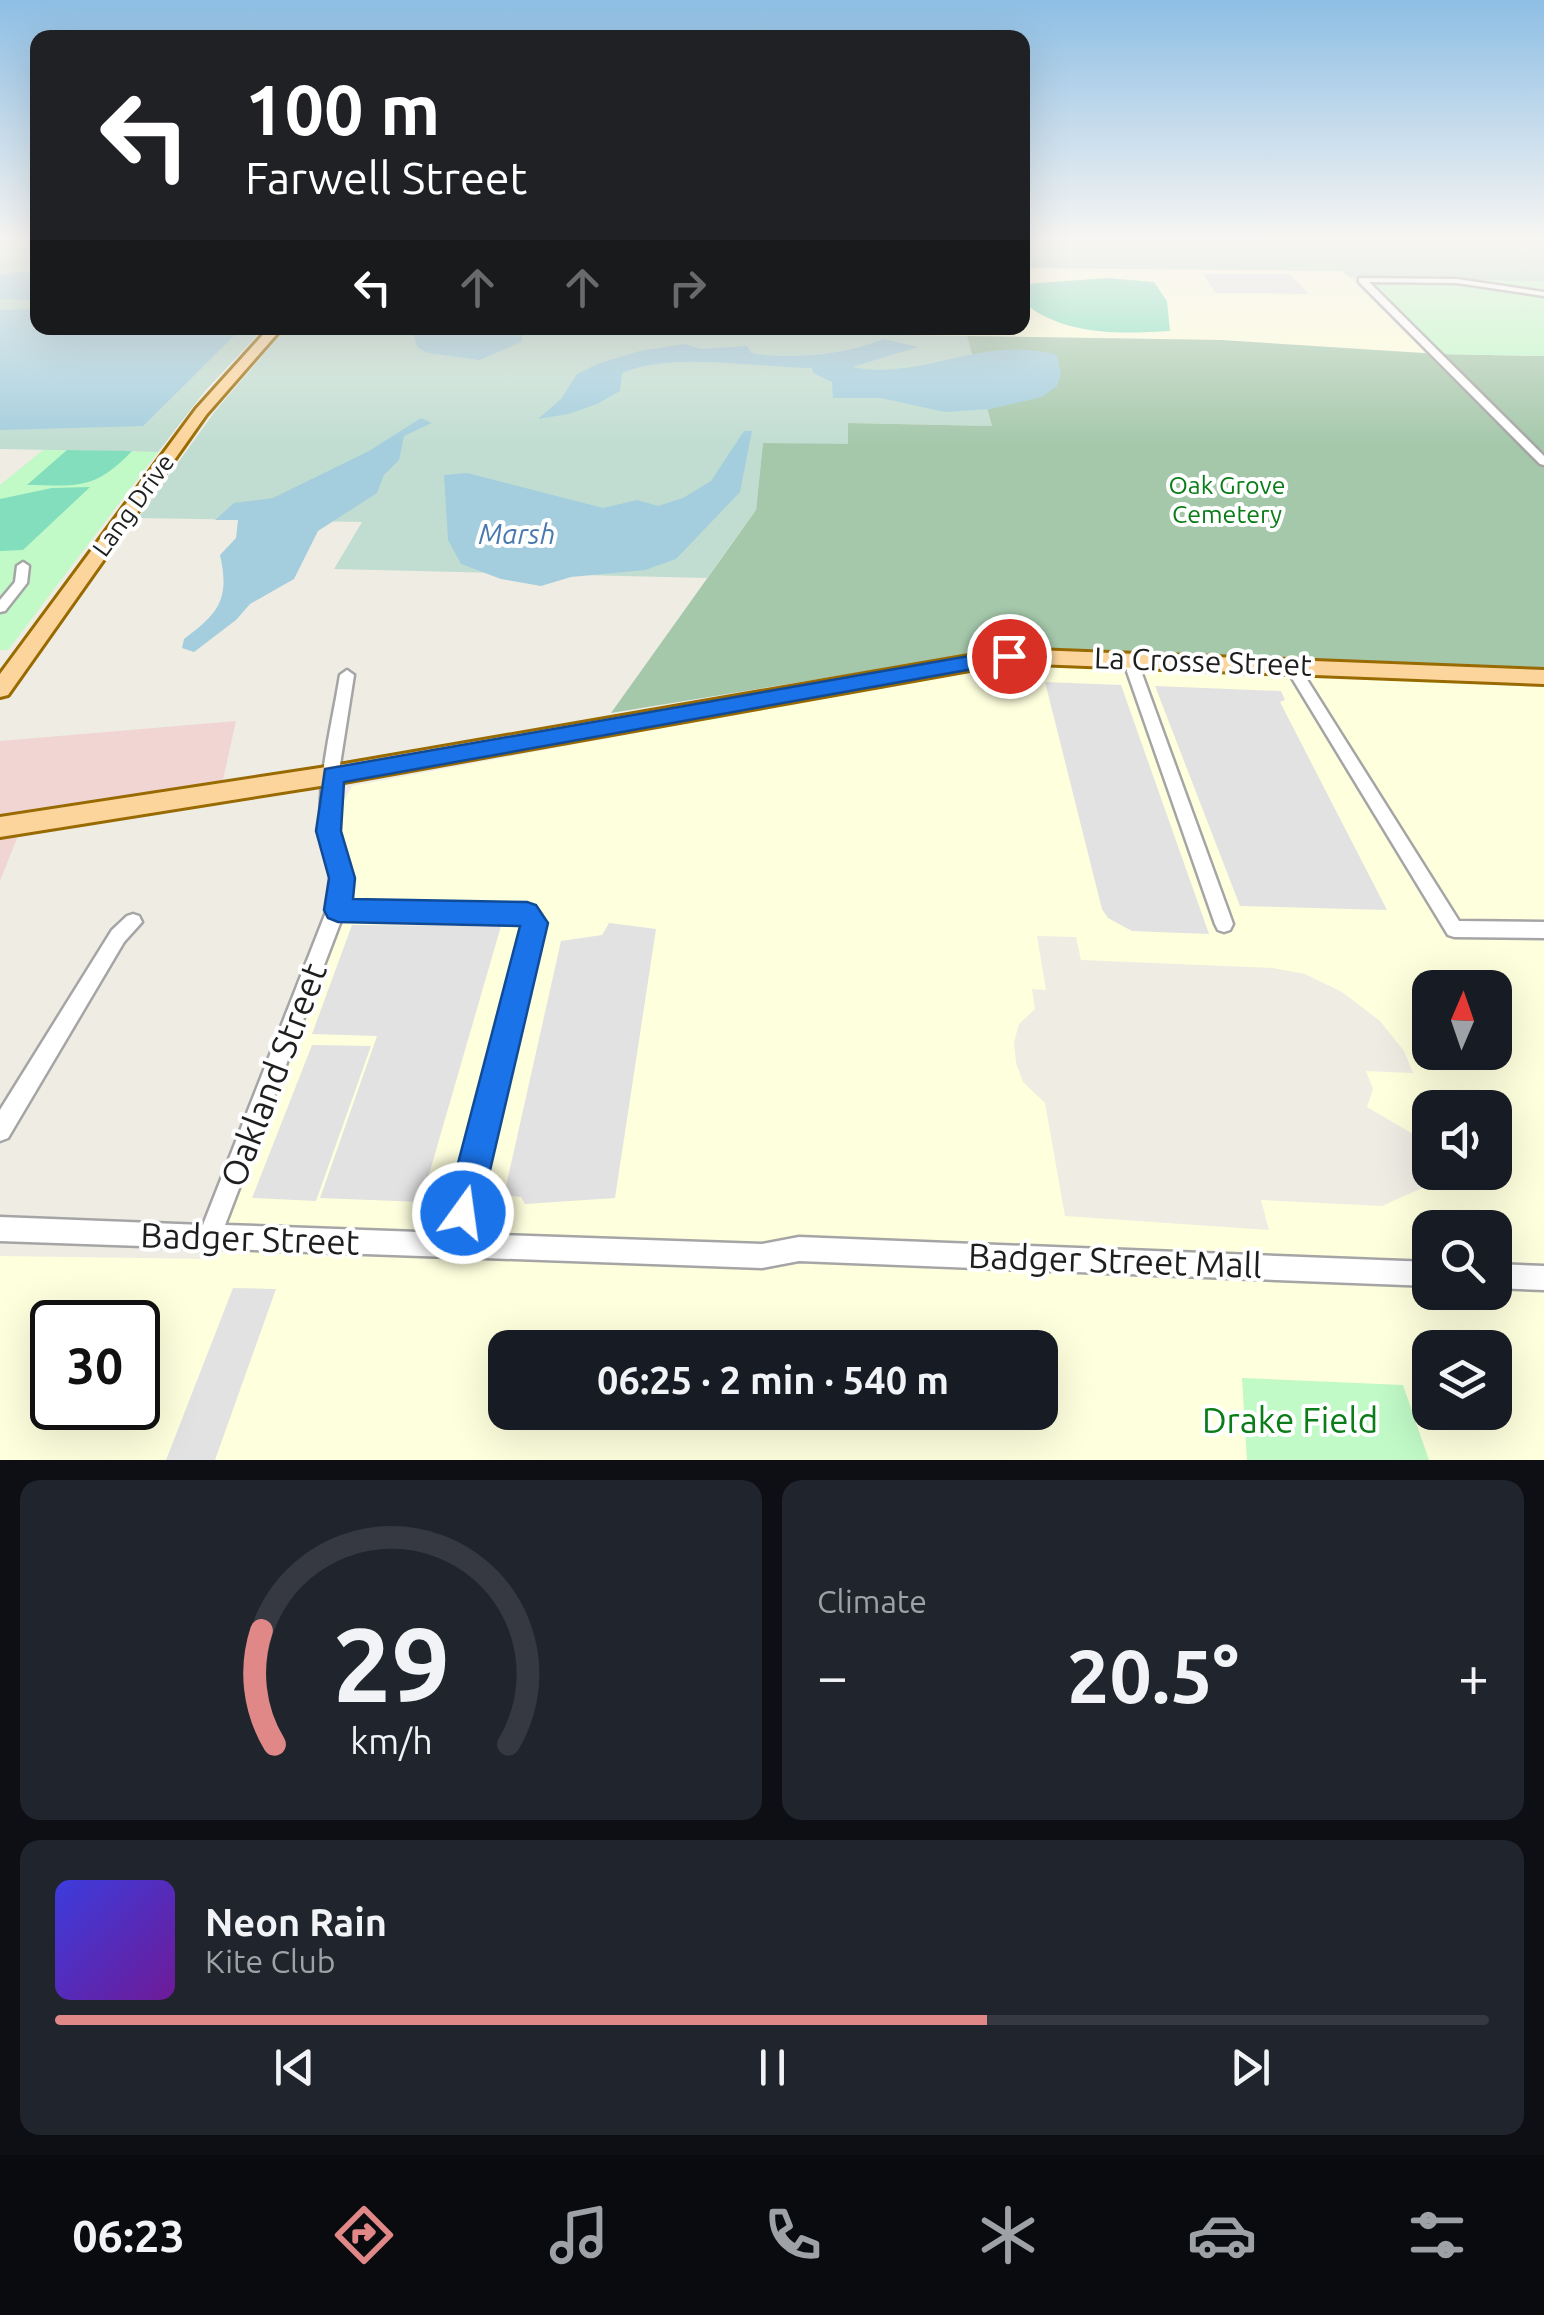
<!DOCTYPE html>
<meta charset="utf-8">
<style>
:root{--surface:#171b24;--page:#20242c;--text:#f1f3f6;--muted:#9ea1a6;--line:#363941;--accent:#e08887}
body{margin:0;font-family:Ubuntu,sans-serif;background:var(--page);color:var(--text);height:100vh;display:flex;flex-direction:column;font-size:38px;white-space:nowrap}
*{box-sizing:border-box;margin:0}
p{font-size:32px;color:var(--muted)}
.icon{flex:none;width:55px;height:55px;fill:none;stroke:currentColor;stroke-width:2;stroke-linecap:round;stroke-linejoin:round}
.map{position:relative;height:1460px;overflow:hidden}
.sheet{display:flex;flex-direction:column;gap:20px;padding:20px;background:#0d0f14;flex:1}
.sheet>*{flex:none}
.top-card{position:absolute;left:30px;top:30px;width:1000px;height:305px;border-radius:20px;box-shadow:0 10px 40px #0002;background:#202124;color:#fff;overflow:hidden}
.needle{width:65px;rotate:2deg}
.fabs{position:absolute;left:1412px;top:970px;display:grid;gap:20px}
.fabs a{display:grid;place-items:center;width:100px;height:100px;border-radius:20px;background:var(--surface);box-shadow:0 10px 40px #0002;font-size:50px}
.speed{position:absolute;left:30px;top:1300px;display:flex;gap:20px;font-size:50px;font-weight:700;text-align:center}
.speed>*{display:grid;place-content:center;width:130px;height:130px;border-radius:50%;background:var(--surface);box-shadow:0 10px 40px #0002;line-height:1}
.speed .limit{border:5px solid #111;border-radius:15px;background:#fff;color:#111}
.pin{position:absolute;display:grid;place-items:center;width:85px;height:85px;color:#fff;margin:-42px;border:5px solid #fff;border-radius:50%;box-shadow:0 2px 10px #0007}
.me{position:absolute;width:110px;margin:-55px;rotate:14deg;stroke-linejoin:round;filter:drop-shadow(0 0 8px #0008)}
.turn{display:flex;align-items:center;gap:35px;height:210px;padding:0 50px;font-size:45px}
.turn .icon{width:130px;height:130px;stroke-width:2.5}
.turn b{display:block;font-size:70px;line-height:85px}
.lanes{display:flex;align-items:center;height:95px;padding:0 50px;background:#0003;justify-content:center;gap:50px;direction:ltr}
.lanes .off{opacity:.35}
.big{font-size:75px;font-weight:700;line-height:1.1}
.sheet .tile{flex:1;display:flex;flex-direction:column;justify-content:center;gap:15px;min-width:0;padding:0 35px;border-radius:20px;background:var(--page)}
.sheet .dial{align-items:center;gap:0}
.dial svg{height:260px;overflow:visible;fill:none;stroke:var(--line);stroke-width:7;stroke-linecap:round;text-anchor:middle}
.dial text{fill:var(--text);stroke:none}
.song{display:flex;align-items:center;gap:30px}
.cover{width:120px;height:120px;border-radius:15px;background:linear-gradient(135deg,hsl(240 70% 55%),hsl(280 70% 35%))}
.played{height:10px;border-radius:5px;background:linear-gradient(90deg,var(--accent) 65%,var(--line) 65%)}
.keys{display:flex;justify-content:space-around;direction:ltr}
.heat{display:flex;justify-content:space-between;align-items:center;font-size:55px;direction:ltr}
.sheet .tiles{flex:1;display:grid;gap:20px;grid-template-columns:1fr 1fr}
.tile:last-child{grid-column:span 2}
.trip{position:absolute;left:488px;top:1330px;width:570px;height:100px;border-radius:20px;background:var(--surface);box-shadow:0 10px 40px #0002;font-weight:700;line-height:100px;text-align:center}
.tabs{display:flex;height:160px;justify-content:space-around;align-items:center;background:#090b0e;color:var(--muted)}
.tabs .icon{width:70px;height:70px}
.tabs .on{color:var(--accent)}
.tabs b{font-size:45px;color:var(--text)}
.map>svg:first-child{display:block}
.commercial{fill:#f0d5d3}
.education{fill:#feffdd;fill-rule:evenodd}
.wetland{fill:#c1ddd1}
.cemetery{fill:#a5c8ab}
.park{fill:#c1f9c7}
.pitch{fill:#82debd}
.parking{fill:#e2e2e2}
.water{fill:#a4cedd}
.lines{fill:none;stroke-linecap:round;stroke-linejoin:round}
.street-casing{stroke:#a5a5a5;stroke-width:5}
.primary-casing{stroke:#986a00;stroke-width:6}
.street{fill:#fff;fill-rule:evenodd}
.primary{fill:#fcd59c;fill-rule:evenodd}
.route{fill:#1a73e8;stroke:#114b97;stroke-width:2.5}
.labels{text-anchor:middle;stroke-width:8;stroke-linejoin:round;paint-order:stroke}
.far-park-label{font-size:25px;fill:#0b7d18;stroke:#fff}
.far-street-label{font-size:25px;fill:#1e1e1e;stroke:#fff}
.far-water-label{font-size:28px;font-style:italic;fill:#4a79ae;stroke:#fff}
.street-label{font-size:30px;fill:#1e1e1e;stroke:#fff}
.near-street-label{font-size:35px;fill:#1e1e1e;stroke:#fff}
.near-park-label{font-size:35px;fill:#0b7d18;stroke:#fff}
</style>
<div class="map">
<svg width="1544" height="1460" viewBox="0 0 1544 1460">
<rect width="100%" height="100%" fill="#efece4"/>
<polygon class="commercial" points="236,721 220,793 23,823 0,881 0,741"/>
<g class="education">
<polygon points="1023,268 1343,271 1425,353 1221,340 768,333 769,328 1022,328"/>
<path d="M1010 663 1544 687V1460H0V1256L212 1259 354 891V873L341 841V826L342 804 352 786ZM1037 936 1076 937 1081 960 1273 968 1305 974 1342 992 1380 1021 1404 1051 1413 1073 1366 1071 1373 1089 1367 1107 1430 1144V1108H1495V1172H1430L1422 1188 1382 1206 1261 1200 1269 1230 1065 1216 1045 1103 1023 1082 1016 1063 1014 1042 1019 1024 1035 1009 1032 989 1046 990ZM1430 988H1495V1052H1430ZM1430 1228H1495V1292H1430ZM52 1322H138V1408H52ZM505 1348H1040V1412H505ZM1430 1348H1495V1412H1430Z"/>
</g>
<g class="wetland">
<polygon points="0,239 37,239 38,328 264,328 205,391 158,452 0,449"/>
<polygon points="1023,239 1544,239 1544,282 1349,277 1342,271 1023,268"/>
<polygon points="286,328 769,328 769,333 967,336 992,426 849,423 849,445 763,443 756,510 707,578 334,569 362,522 138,518 216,410"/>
</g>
<polygon class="cemetery" points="967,336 1221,340 1438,354 1544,356 1544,671 1009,648 611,713 756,510 763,443 848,444 848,423 992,426"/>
<g class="park">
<polygon points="1360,277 1544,282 1544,356 1438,354"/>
<polygon points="43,450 158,452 8,650 0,650 0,485"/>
<polygon points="1242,1378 1403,1385 1429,1460 1247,1460"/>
</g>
<g class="pitch">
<path d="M1107 278 1154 282 1167 301 1170 331C1120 334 1065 336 1024 303L1025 284Z"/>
<path d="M67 450 132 451C93 492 76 485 27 485Z"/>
<polygon points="90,487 23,550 0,551 0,499 52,488"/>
</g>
<g class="parking">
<polygon points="1203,274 1290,274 1309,294 1216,293"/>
<polygon points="1045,682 1121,685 1209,934 1132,931 1108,918 1102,909"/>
<polygon points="1155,686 1281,691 1285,700 1280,702 1387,910 1240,906"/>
<polygon points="609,923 656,929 615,1198 525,1204 521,1197 504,1195 561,941 602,935"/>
<polygon points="352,925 501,926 421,1202 320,1198 377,1036 312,1034"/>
<polygon points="312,1045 371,1046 316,1201 252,1198"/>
<polygon points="233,1288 276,1289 215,1460 166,1460"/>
</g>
<g class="water">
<polygon points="15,272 37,273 37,300 0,299 0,275"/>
<polygon points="37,309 38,328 242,328 143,426 0,430 0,310"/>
<polygon points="412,328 525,328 521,342 480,360 428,353 417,347"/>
<path d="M883 339 918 347 852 367C926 381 980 334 1057 355L1061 374 1057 386 1042 397 990 409 945 412 881 398H833L832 382 813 373 812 368C757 368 672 351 622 373L620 391 597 404 568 414 538 419 561 399 577 374 600 363 640 351 685 344 701 349 747 346 751 353C788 360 848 355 883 339Z"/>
<path d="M421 418 432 423 404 436 399 460 384 475 377 493 318 531 294 579 250 604 236 620 194 652 182 648 184 639C219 613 230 599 220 555L236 538 238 520H215L234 503 273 498 369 451Z"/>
<polygon points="744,431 752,431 740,492 676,559 645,570 571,577 541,586 501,579 461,564 448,540 444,475 467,473 603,508 637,500 658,506 683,498 711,481"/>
</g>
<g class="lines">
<defs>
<g id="street">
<polygon points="1359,278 1457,279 1544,292 1544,296 1457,283 1369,282 1544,456 1544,465 1540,464 1359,282"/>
<polygon points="23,562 29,566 27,583 5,611 0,612 0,600 15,582 17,566"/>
<polygon points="1130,655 1137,660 1233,924 1230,930 1224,932 1218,930 1215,924 1123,660"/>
<polygon points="1291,660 1296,662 1459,921 1544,922 1544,938 1454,937 1448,935 1284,665"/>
<path d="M347 670 354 675 339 771 336 810 338 838 350 888 348 903 532 909 538 911 543 923 469 1234 762 1244 799 1237 1430 1262V1286L799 1261 762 1268 458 1257 454 1259 449 1257 0 1241V1217L203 1225 332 897C333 873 322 850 321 826 318 775 332 725 340 675ZM342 918 525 925 446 1233 225 1225Z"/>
<polygon points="133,914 139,916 142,922 124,942 8,1138 0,1141 0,1110 112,930 127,916"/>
<polygon points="1495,1264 1544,1266 1544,1290 1495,1288"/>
</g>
<g id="primary">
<polygon points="269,328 282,328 206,415 8,695 0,697 0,674 196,409"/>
<polygon points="1009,649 1544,670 1544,684 1009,663 333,784 0,837 0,817 333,766"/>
</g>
</defs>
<use href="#street" class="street-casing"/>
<use href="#primary" class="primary-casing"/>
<use href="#street" class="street"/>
<use href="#primary" class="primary"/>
</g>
<linearGradient id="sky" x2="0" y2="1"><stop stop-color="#8dbee4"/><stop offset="0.54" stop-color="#f8f6f3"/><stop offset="1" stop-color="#f8f6f3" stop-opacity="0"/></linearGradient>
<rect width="1544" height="444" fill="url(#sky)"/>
<polygon class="route" points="1009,649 1020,656 1017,661 344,782 341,831 355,878 353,899 527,902 536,905 548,923 480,1213 475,1225 463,1230 451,1225 445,1213 520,926 338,922 328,918 324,910 329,878 316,831 325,769"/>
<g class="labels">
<g class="far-park-label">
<text x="1227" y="494">Oak Grove<tspan x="1227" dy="29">Cemetery</tspan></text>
</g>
<g class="far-street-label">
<text transform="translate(133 505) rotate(-54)" y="9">Lang Drive</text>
</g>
<g class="far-water-label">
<text x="517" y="544">Marsh</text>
</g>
<g class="street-label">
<text transform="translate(1203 662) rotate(2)" y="10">La Crosse Street</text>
</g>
<g class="near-street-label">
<text transform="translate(274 1075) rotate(-69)" y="12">Oakland Street</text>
<text transform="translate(250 1239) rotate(2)" y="12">Badger Street</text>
<text transform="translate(1115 1261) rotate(2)" y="12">Badger Street Mall</text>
</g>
<g class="near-park-label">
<text x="1290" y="1433">Drake Field</text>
</g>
</g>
</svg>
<div class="fabs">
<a><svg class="needle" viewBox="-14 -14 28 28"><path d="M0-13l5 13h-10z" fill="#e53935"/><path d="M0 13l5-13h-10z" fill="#9ea1a6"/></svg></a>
<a><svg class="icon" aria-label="sound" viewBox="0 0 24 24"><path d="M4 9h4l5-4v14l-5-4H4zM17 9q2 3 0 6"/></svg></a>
<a><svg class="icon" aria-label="search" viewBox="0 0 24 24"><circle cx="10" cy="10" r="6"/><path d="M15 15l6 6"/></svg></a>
<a><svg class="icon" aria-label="layers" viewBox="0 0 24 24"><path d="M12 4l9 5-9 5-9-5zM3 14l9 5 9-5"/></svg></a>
</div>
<div class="speed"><div class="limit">30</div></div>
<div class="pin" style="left:1009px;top:656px;background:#d93025"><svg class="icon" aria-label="arrive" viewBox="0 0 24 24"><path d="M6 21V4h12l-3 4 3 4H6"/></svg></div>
<svg class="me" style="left:463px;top:1213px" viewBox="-20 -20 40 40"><circle r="17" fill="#1a73e8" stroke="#fff" stroke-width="3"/><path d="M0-11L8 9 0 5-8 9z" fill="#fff"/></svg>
<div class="trip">06:25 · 2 min · 540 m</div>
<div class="top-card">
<div class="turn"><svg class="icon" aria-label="left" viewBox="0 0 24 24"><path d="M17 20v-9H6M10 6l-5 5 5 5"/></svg><div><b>100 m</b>Farwell Street</div></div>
<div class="lanes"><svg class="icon" aria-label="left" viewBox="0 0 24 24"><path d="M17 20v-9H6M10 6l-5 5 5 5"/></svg><svg class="icon off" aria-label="ahead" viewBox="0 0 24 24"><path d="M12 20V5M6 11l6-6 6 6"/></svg><svg class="icon off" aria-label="ahead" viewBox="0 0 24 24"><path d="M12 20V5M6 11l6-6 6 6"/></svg><svg class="icon off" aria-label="right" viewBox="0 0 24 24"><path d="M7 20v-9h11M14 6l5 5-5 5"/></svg></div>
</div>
</div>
<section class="sheet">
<div class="tiles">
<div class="tile dial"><svg viewBox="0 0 100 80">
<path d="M14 69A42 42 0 1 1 86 69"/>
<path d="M14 69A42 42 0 0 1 10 34" stroke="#e08887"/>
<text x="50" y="56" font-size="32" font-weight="700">29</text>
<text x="50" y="72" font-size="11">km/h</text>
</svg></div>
<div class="tile"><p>Climate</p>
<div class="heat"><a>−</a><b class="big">20.5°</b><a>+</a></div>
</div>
<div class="tile">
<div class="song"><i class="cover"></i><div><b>Neon Rain</b><p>Kite Club</p></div></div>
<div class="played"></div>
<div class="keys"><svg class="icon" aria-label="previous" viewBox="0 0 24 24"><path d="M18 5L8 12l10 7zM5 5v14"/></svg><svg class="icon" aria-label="pause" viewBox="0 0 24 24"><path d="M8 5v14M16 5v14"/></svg><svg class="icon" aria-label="next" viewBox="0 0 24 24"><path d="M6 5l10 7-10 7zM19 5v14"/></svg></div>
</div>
</div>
</section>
<nav class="tabs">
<b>06:23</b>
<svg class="icon on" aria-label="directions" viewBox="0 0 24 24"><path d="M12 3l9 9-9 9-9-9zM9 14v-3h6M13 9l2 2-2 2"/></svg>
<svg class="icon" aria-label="music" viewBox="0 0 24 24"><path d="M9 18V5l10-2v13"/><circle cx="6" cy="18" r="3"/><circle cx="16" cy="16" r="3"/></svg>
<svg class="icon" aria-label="phone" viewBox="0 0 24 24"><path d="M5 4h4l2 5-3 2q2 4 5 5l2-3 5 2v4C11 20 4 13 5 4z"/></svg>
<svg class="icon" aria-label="climate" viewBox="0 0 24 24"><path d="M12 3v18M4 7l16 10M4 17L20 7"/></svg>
<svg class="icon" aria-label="car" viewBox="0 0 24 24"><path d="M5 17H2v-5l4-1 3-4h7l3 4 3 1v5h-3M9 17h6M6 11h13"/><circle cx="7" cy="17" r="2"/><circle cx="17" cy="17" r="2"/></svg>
<svg class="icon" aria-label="filters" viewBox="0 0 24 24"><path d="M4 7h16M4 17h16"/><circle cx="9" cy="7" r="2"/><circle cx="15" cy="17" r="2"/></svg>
</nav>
